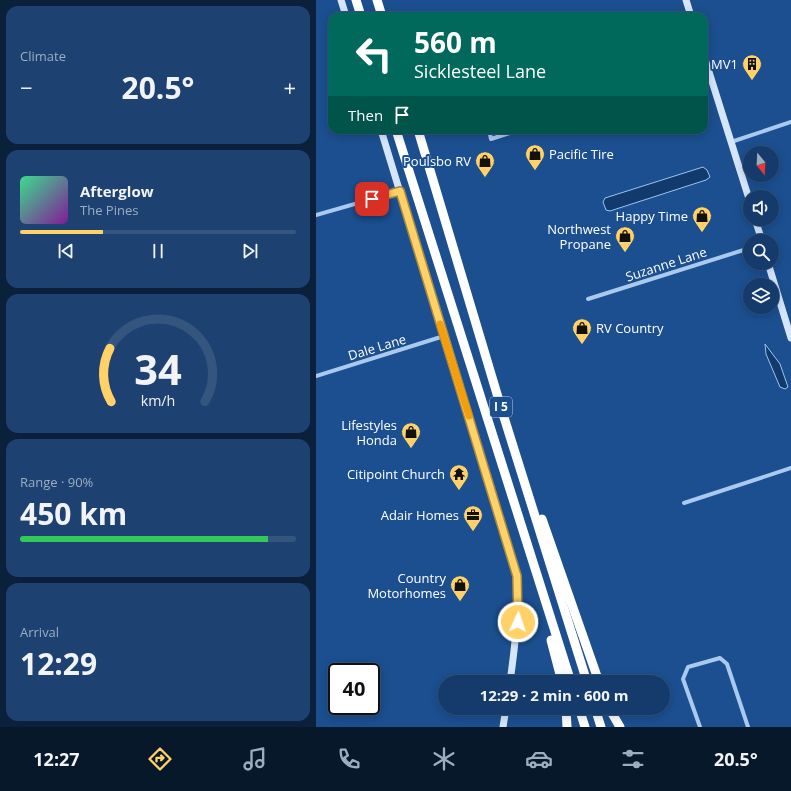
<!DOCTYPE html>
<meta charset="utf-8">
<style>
:root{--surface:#143b6b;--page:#1d4271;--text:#f1f3f6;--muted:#9dadc1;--line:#33557e;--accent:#ffd166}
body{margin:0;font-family:"Open Sans",sans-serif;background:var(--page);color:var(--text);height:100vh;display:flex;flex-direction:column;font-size:15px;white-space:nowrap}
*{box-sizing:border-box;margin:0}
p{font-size:13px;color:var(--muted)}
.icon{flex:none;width:22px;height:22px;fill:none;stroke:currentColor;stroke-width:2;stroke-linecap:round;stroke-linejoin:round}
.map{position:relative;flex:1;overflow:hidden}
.panel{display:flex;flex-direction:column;gap:6px;padding:6px;background:#0b203b;width:316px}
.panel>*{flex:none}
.guide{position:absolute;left:12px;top:12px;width:380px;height:122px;border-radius:12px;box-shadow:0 2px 10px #0003,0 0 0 1px var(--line);background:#00695c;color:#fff;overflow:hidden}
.needle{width:26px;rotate:162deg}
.tools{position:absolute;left:427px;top:146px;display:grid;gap:8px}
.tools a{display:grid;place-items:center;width:36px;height:36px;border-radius:50%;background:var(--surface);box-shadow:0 2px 10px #0003,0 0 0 1px var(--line);font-size:20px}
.speed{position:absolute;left:12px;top:663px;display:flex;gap:8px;font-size:20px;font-weight:700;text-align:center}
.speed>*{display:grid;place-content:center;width:52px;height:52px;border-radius:50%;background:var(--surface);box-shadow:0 2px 10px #0003,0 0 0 1px var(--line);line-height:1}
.speed .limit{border:2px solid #111;border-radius:6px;background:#fff;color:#111}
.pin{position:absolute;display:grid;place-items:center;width:34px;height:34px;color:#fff;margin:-17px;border-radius:8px;box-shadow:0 2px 6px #0006}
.me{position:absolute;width:44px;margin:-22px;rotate:3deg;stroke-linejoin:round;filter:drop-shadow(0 0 3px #0008)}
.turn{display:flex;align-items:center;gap:14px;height:84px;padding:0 20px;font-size:18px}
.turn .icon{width:52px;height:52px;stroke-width:2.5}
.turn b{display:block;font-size:28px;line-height:34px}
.then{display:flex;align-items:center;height:38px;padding:0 20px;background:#0003;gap:8px;font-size:15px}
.big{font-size:30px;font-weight:700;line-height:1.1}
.panel .widget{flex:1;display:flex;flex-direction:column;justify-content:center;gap:6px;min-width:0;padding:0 14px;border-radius:12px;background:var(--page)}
.panel .dial{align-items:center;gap:0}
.dial svg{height:104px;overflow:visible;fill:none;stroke:var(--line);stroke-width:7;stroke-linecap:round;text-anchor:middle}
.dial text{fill:var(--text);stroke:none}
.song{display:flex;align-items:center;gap:12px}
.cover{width:48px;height:48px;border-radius:6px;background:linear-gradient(135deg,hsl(150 70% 55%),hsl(290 70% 35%))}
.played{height:4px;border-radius:2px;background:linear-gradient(90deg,var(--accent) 30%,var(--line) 30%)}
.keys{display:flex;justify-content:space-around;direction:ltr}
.heat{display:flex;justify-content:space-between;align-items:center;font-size:22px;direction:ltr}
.charge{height:6px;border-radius:3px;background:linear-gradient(90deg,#34c759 90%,var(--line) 0)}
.trip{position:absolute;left:122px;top:675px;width:232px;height:40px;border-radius:20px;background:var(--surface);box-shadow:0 2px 10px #0003,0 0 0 1px var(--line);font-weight:700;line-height:40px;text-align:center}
.menu{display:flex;height:64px;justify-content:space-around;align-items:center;background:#08182b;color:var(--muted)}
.menu .icon{width:28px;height:28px}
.menu .active{color:var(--accent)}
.menu b{font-size:18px;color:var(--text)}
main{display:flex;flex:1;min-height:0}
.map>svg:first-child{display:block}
.water{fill:#123a6d;stroke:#9cc4f0}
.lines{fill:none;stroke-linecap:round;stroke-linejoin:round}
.street{stroke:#a9c9ee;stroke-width:4}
.secondary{stroke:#d6e6fa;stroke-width:7}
.highway{stroke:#fff;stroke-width:9}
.route-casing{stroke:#a68842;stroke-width:10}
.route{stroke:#ffd166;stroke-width:7}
.slow{stroke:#f59e0b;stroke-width:7}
.labels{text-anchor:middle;stroke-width:4;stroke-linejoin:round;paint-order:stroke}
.shield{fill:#1b4f8f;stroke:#bbcadd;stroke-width:1}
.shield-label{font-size:12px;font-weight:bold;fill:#fff}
.poi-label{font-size:13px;fill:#fff;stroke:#1b4f8f;text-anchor:end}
.street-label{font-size:13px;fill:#fff;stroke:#1b4f8f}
</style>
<main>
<section class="panel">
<div class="widget"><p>Climate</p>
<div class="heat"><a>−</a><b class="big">20.5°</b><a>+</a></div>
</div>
<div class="widget">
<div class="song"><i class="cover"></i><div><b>Afterglow</b><p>The Pines</p></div></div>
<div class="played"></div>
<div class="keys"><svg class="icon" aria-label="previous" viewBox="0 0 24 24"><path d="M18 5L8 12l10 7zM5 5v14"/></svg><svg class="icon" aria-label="pause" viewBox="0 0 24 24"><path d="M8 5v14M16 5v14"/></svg><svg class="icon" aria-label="next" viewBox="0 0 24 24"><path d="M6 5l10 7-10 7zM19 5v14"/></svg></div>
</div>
<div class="widget dial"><svg viewBox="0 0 100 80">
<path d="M14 69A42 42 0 1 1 86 69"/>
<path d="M14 69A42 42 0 0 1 13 28" stroke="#ffd166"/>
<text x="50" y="56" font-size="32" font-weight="700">34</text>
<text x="50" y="72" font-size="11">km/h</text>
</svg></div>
<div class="widget"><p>Range · 90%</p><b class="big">450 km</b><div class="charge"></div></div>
<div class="widget"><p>Arrival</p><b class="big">12:29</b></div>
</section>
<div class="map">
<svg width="475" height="727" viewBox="0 0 475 727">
<rect width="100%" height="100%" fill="#1b4f8f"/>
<g class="water">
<polygon points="387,167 391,170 394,177 390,180 294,211 290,210 287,202 289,198"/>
<polygon points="449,344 464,364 472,387 469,389 464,387 450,354"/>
</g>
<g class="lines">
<g class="street">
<polyline points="173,130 175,139 203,130"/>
<polyline points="415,142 475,122"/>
<polyline points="0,215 84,191"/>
<polyline points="272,299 434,248"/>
<polyline points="0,376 128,336"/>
<polyline points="368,503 475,468"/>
<polyline points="384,727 367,679 372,667 404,658 411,664 432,727"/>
</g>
<g class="secondary">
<polyline points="25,0 30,16"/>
<polyline points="370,0 375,16"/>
<polyline points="388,56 434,202"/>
<path d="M65 130 201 576C203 612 199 646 194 682"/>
<polyline points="439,219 446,241"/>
<polyline points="452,263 475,338"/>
<polyline points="187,727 190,708"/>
</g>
<g class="highway">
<polyline points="40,0 45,16"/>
<polyline points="61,0 66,16"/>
<polyline points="80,130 255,682"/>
<polyline points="102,130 187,414 271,682"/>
<polyline points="226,519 283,682"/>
<polyline points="235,640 246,682"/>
<polyline points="250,708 251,727"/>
<polyline points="263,708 269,727"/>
<polyline points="279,708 285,727"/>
<polyline points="293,708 304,727"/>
</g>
</g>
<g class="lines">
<defs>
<polyline id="route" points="56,199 84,191 201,576 202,622"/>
</defs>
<use href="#route" class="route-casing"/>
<use href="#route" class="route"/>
<polyline class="slow" points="124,324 153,416"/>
</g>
<defs>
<symbol id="building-pin" viewBox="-11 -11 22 30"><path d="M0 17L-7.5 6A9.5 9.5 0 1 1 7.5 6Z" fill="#ffd166" stroke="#1b4f8f"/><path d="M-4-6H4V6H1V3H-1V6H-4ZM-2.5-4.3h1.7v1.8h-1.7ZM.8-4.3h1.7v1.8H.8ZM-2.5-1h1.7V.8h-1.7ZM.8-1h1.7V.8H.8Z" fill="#111"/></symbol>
<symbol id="shop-pin" viewBox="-11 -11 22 30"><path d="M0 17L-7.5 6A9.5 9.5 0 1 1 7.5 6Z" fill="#ffd166" stroke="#1b4f8f"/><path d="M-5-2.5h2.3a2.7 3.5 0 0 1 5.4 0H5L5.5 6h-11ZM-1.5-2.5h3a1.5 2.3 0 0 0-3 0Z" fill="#111"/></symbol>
<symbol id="temple-pin" viewBox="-11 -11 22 30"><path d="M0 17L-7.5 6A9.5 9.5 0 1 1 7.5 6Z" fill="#ffd166" stroke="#1b4f8f"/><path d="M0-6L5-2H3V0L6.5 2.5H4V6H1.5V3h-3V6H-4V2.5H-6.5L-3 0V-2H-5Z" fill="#111"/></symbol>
<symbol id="office-pin" viewBox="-11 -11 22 30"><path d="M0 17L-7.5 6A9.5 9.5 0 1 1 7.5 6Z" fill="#ffd166" stroke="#1b4f8f"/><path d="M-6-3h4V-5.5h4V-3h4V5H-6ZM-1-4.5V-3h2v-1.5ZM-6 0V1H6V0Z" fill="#111"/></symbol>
</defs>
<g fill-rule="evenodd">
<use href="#building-pin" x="425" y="53" width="22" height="30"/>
<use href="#shop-pin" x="208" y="143" width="22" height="30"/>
<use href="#shop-pin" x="158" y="150" width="22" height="30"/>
<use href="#shop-pin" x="375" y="205" width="22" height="30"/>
<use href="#shop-pin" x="298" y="225" width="22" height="30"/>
<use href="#shop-pin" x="255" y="317" width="22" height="30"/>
<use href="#shop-pin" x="84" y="421" width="22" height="30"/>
<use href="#temple-pin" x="132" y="463" width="22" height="30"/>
<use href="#office-pin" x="146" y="504" width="22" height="30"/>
<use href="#shop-pin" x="133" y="574" width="22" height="30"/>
</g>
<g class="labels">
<rect class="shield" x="174" y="397" width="22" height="20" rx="3"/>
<g class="shield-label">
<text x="185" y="411">I 5</text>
</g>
<g class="poi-label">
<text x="422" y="69">MV1</text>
<text x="233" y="159" text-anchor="start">Pacific Tire</text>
<text x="155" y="166">Poulsbo RV</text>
<text x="372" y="221">Happy Time</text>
<text x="295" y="234">Northwest<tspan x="295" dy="15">Propane</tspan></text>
<text x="280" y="333" text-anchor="start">RV Country</text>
<text x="81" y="430">Lifestyles<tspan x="81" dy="15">Honda</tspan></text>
<text x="129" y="479">Citipoint Church</text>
<text x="143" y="520">Adair Homes</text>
<text x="130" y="583">Country<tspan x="130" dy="15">Motorhomes</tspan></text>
</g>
<g class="street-label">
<text transform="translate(350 264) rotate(-18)" y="5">Suzanne Lane</text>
<text transform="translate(61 347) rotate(-17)" y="5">Dale Lane</text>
</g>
</g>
</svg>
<div class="tools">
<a><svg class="needle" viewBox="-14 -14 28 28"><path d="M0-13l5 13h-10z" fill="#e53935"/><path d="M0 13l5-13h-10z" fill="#9dadc1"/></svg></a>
<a><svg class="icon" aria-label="sound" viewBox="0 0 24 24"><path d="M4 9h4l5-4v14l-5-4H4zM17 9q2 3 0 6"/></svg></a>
<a><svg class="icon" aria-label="search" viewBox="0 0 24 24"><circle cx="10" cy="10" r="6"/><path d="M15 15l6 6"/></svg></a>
<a><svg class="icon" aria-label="layers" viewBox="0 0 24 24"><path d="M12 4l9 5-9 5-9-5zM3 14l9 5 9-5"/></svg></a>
</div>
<div class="speed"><div class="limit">40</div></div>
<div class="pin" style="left:56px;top:199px;background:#d93025"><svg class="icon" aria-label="arrive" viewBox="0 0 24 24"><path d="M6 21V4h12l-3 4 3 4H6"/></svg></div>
<svg class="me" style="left:202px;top:622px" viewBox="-20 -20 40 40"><circle r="17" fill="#ffd166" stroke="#fff" stroke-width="3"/><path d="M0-11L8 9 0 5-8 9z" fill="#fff"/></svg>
<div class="trip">12:29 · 2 min · 600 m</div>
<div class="guide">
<div class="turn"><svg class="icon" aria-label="left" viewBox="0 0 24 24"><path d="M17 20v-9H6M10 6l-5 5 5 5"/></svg><div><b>560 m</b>Sicklesteel Lane</div></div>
<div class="then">Then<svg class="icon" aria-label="arrive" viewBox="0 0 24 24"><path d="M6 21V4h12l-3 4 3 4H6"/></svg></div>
</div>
</div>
</main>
<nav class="menu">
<b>12:27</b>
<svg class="icon active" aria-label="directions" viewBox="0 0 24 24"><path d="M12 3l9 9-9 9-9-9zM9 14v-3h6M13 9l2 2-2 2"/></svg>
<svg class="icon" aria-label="music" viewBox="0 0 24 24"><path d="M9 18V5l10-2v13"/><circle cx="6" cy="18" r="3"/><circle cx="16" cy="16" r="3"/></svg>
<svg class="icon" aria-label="phone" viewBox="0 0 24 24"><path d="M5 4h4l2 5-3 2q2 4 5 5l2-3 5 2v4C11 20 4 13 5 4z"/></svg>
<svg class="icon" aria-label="climate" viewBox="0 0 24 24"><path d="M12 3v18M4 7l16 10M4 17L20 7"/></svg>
<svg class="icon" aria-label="car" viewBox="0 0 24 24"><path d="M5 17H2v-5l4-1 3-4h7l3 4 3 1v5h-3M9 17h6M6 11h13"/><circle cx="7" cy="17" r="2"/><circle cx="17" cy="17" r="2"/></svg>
<svg class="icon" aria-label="filters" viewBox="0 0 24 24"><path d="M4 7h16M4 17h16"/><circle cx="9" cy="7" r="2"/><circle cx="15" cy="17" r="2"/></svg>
<b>20.5°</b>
</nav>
